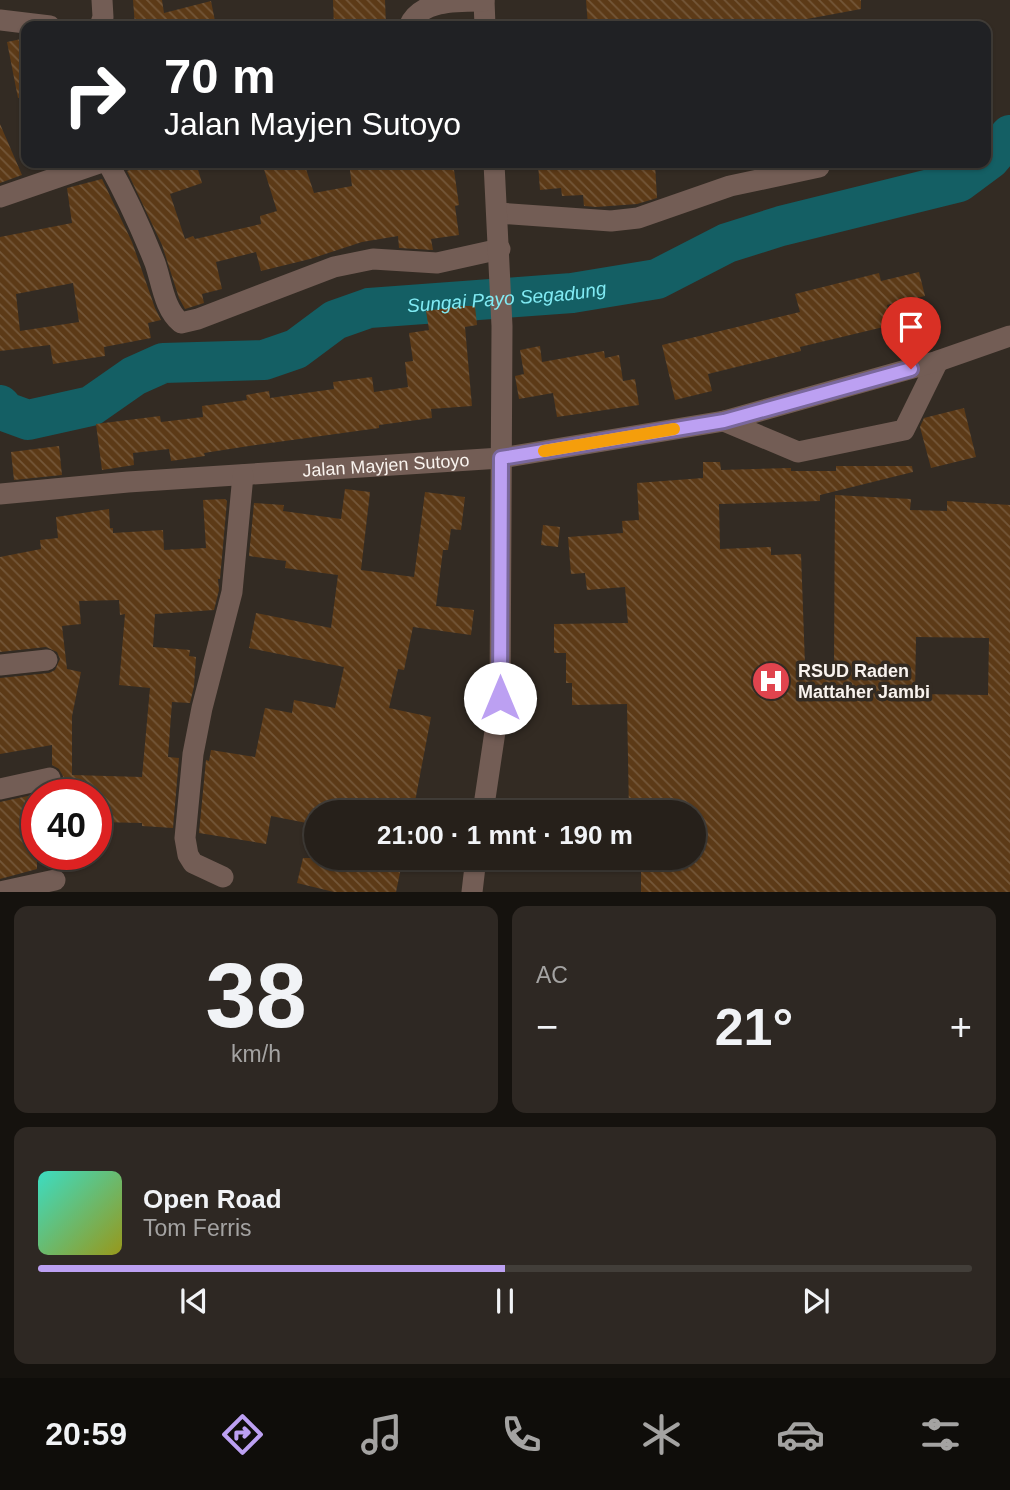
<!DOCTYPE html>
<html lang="id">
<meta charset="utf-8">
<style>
:root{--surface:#26201a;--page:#2e2823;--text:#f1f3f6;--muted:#a4a3a2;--line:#423e39;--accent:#bca0f2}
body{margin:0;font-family:Arial,sans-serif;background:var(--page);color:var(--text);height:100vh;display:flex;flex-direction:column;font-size:26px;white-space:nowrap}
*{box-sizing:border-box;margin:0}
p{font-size:23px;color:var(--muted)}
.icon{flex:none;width:38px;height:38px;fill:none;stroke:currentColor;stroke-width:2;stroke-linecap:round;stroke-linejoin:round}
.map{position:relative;height:892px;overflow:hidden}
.details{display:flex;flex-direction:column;gap:14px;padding:14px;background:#15120e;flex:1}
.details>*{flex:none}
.top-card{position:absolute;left:21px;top:21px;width:970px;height:147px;border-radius:14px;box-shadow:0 2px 5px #0004,0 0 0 2px var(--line);background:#202124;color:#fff;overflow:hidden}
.speed{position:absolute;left:21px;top:779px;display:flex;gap:14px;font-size:35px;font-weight:700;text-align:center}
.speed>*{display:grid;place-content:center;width:91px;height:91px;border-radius:50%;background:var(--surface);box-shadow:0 2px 5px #0004,0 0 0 2px var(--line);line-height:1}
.speed .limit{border:10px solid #d22;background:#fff;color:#111}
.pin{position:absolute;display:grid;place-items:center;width:60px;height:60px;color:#fff;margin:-72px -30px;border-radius:50% 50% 50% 0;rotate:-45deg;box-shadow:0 0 7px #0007}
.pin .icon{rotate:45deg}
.me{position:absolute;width:77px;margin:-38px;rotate:0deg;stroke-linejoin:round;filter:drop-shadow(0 0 5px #0008)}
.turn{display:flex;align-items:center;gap:24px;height:147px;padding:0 28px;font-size:32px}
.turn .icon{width:91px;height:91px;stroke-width:2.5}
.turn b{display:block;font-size:49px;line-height:60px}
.big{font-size:52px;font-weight:600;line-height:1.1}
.details .tile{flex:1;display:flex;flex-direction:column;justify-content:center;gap:10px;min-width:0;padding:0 24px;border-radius:14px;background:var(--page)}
.details .dial{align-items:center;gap:0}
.dial b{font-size:91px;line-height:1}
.song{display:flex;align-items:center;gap:21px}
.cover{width:84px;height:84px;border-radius:10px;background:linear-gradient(135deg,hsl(170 70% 55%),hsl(60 70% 35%))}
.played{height:7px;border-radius:4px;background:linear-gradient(90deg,var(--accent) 50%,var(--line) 50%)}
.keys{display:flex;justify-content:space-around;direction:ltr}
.heat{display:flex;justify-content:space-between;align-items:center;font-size:38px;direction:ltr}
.details .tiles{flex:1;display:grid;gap:14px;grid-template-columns:1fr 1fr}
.tile:last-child{grid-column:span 2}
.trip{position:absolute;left:304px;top:800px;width:402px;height:70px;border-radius:35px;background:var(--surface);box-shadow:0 2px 5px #0004,0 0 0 2px var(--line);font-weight:600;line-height:70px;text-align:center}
.dock{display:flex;height:112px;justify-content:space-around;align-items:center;background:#0f0d0a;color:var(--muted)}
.dock .icon{width:49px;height:49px}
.dock .active{color:var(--accent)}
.dock b{font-size:32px;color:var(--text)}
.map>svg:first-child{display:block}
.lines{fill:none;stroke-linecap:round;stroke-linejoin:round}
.river{stroke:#145f64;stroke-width:40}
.building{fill:url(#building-back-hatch);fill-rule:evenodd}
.minor{stroke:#735d55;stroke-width:21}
.route-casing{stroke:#7a689d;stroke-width:18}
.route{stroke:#bca0f2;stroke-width:12}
.slow{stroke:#f59e0b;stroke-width:12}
.labels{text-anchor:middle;stroke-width:7;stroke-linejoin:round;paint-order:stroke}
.street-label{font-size:18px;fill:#f9f3ee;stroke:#332b23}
.poi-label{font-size:18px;font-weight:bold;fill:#f9f3ee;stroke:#332b23;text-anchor:start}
.water-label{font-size:19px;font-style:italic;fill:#81ebf4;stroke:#332b23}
</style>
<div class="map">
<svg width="1010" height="892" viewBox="0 0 1010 892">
<defs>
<pattern id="building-back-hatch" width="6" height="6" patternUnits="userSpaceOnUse" patternTransform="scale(1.75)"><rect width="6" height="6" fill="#5c3a17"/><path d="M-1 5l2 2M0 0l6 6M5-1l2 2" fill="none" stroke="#745739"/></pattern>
</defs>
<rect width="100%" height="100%" fill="#332b23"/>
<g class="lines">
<path class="river" id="s1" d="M0 405 6 412 28 420 91 406 134 376 163 363 264 360 296 349 335 320 369 308 572 293 657 279 727 243 781 226 959 182 990 159 1010 135"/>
</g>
<g class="building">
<polygon points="133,0 162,0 164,13 211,1 216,26 135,26"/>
<polygon points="333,0 385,0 386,26 334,26"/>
<polygon points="586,0 861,0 861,9 807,19 818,23 817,26 588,26"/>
<polygon points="26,38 26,97 18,98 7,42"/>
<polygon points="0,124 22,175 0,183"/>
<polygon points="128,163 196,163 202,183 170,194 185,239 193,236 195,239 261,224 260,216 277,211 262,163 304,163 314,193 352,186 349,163 453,163 459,205 455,206 459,235 431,239 433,250 399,248 398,236 362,242 310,259 261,271 256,252 216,262 222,289 202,294 204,303 185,309 179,298 162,245 127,171 130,170"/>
<polygon points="603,163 604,167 655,164 657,198 637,204 596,207 584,206 583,195 562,196 561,188 540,190 538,164"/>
<path d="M102 179 132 242 155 308 161 320 148 323 151 338 104 347 105 356 53 364 50 345 0 351V237L72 223 67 188ZM73 283 79 322 20 331 16 294Z"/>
<polygon points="919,272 925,296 887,305 892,325 800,347 801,351 708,374 712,391 675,400 662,345 800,312 795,294 879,273 881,281"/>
<polygon points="462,306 475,306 477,325 465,327 472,406 431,409 432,418 379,425 379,428 249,446 204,453 205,456 171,461 169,449 133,453 134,465 102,470 96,424 160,416 161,422 203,417 202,406 247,400 246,395 269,391 270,398 334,389 333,382 372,377 374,392 408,387 405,362 413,361 409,333 429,330 426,311"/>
<polygon points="540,346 542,362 604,351 605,358 619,355 623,381 635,379 639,405 557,417 553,393 519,399 515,376 524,374 520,350"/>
<polygon points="964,408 976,457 931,468 920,427 924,418"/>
<polygon points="59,446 62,475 14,480 11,452"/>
<path d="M703 462H720L721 470 791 468V471H836V466H912L913 472 820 495V501L719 504 720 549 771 547V555L801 554 805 665 834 664 835 495 911 499 910 510 947 511V501L1010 505V892H641V858H695V812H629L627 704 572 705V683H566V653H554V624L628 623 625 587 587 590 585 573 571 574 568 537 623 533 622 521 639 520 637 483 703 478ZM916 637 989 638 988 695 915 694Z"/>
<polygon points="345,489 370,492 361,570 414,577 425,492 465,497 461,530 451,529 448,550 443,550 436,606 474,610 471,635 413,627 404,670 398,669 389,708 431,717 413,812 317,812 317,825 271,816 266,844 199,833 206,760 209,761 211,750 255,757 265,708 292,713 294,700 335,708 344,667 249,648 256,613 331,628 338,575 285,568 286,561 249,556 254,503 284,505 283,511 341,519"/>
<path d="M225 499 227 501 220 579H218L219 590 214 610 155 614 153 647 190 650 189 656 196 657 194 686 190 703 172 702 168 757 179 758 173 828 142 826V823L98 822 99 794H52V791L62 783 63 776 59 769 52 765V745L0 754V678L49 673 55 670 60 659 57 652 46 647 0 652V557L41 549 40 540 58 538 56 517 109 509 110 528H113V533L163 530 164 550 206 548 203 500ZM119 600 120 615 125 614 119 685 150 688 142 777 72 775V716L81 672 67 669 62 626 81 624 79 601Z"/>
<polygon points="543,525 560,527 558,547 541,545"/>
<polygon points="37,794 37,869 0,879 0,802"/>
<polygon points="303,858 403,858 396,892 334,892 297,883"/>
</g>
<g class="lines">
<g class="minor">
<polyline points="484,0 485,26"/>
<polyline points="0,20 50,26"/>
<polyline points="100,26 103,17 102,0"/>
<path d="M409 26C420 0 457 1 484 1"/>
<path d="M108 163C126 195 141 228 155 263 162 283 164 309 181 323L198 319 334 267 373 259 437 263 500 249"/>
<polyline points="0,197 99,163"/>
<polyline points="498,213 611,221 638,218 730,186 819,167"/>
<polyline points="724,421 798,452 904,430 938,361"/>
<path id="s2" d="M0 494 128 482 501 458 724 421 938 361 1010 336"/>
<polyline points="0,665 47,660"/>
<polyline points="0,789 50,778"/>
<polyline points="483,812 500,698 502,326 494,163"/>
<polyline points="223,877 193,863 188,855 185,838 193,754 202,708 232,592 243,475"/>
<polyline points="0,892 55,880"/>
<polyline points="472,892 476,858"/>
</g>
</g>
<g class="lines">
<defs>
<polyline id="route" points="500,698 501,458 724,421 911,369"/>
</defs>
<use href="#route" class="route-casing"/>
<use href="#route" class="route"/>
<polyline class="slow" points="544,451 674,429"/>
</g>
<defs>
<symbol id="hospital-disc" viewBox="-11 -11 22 22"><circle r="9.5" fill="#e0444e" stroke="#332b23"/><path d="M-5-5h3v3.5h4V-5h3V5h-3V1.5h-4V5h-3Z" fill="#fff"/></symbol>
</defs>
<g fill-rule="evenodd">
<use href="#hospital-disc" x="749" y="659" width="44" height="44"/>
</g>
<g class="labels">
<g class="street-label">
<text dy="6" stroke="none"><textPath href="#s2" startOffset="387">Jalan Mayjen Sutoyo</textPath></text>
</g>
<g class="poi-label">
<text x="798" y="677">RSUD Raden<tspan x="798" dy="21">Mattaher Jambi</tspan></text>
</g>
<g class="water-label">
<text dy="7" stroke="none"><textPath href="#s1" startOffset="539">Sungai Payo Segadung</textPath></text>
</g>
</g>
</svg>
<div class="speed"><div class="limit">40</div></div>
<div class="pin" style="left:911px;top:369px;background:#d93025"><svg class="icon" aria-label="arrive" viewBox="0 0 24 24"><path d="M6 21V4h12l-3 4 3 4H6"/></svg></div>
<svg class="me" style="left:500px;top:698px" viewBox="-20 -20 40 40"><circle r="19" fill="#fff"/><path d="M0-13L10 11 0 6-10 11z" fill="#bca0f2"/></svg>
<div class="trip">21:00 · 1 mnt · 190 m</div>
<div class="top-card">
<div class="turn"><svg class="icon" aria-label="right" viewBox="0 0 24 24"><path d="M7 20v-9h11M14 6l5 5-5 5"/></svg><div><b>70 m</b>Jalan Mayjen Sutoyo</div></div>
</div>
</div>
<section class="details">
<div class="tiles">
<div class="tile dial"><b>38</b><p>km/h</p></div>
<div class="tile"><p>AC</p>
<div class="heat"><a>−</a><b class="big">21°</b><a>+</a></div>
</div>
<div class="tile">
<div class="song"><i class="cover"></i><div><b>Open Road</b><p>Tom Ferris</p></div></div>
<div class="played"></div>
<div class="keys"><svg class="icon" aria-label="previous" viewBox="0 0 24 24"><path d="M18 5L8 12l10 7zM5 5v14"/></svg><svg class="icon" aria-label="pause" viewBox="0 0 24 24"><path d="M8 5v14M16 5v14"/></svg><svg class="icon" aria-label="next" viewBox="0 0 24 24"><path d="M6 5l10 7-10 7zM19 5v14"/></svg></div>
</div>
</div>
</section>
<nav class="dock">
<b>20:59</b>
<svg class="icon active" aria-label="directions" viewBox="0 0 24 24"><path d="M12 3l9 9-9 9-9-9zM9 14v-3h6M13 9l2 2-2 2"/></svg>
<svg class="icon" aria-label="music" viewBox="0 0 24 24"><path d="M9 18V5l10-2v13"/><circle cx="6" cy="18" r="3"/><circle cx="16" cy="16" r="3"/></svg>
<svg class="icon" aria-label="phone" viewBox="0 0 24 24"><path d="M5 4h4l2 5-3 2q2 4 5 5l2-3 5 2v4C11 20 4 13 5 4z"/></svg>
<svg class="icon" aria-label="climate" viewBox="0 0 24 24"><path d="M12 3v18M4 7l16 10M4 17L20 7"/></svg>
<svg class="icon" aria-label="car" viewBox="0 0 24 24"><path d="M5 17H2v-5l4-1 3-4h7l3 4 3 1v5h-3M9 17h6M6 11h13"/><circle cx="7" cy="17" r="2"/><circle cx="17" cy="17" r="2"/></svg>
<svg class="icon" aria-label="filters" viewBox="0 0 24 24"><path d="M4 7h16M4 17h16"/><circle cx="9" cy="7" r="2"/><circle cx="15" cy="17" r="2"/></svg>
</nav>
